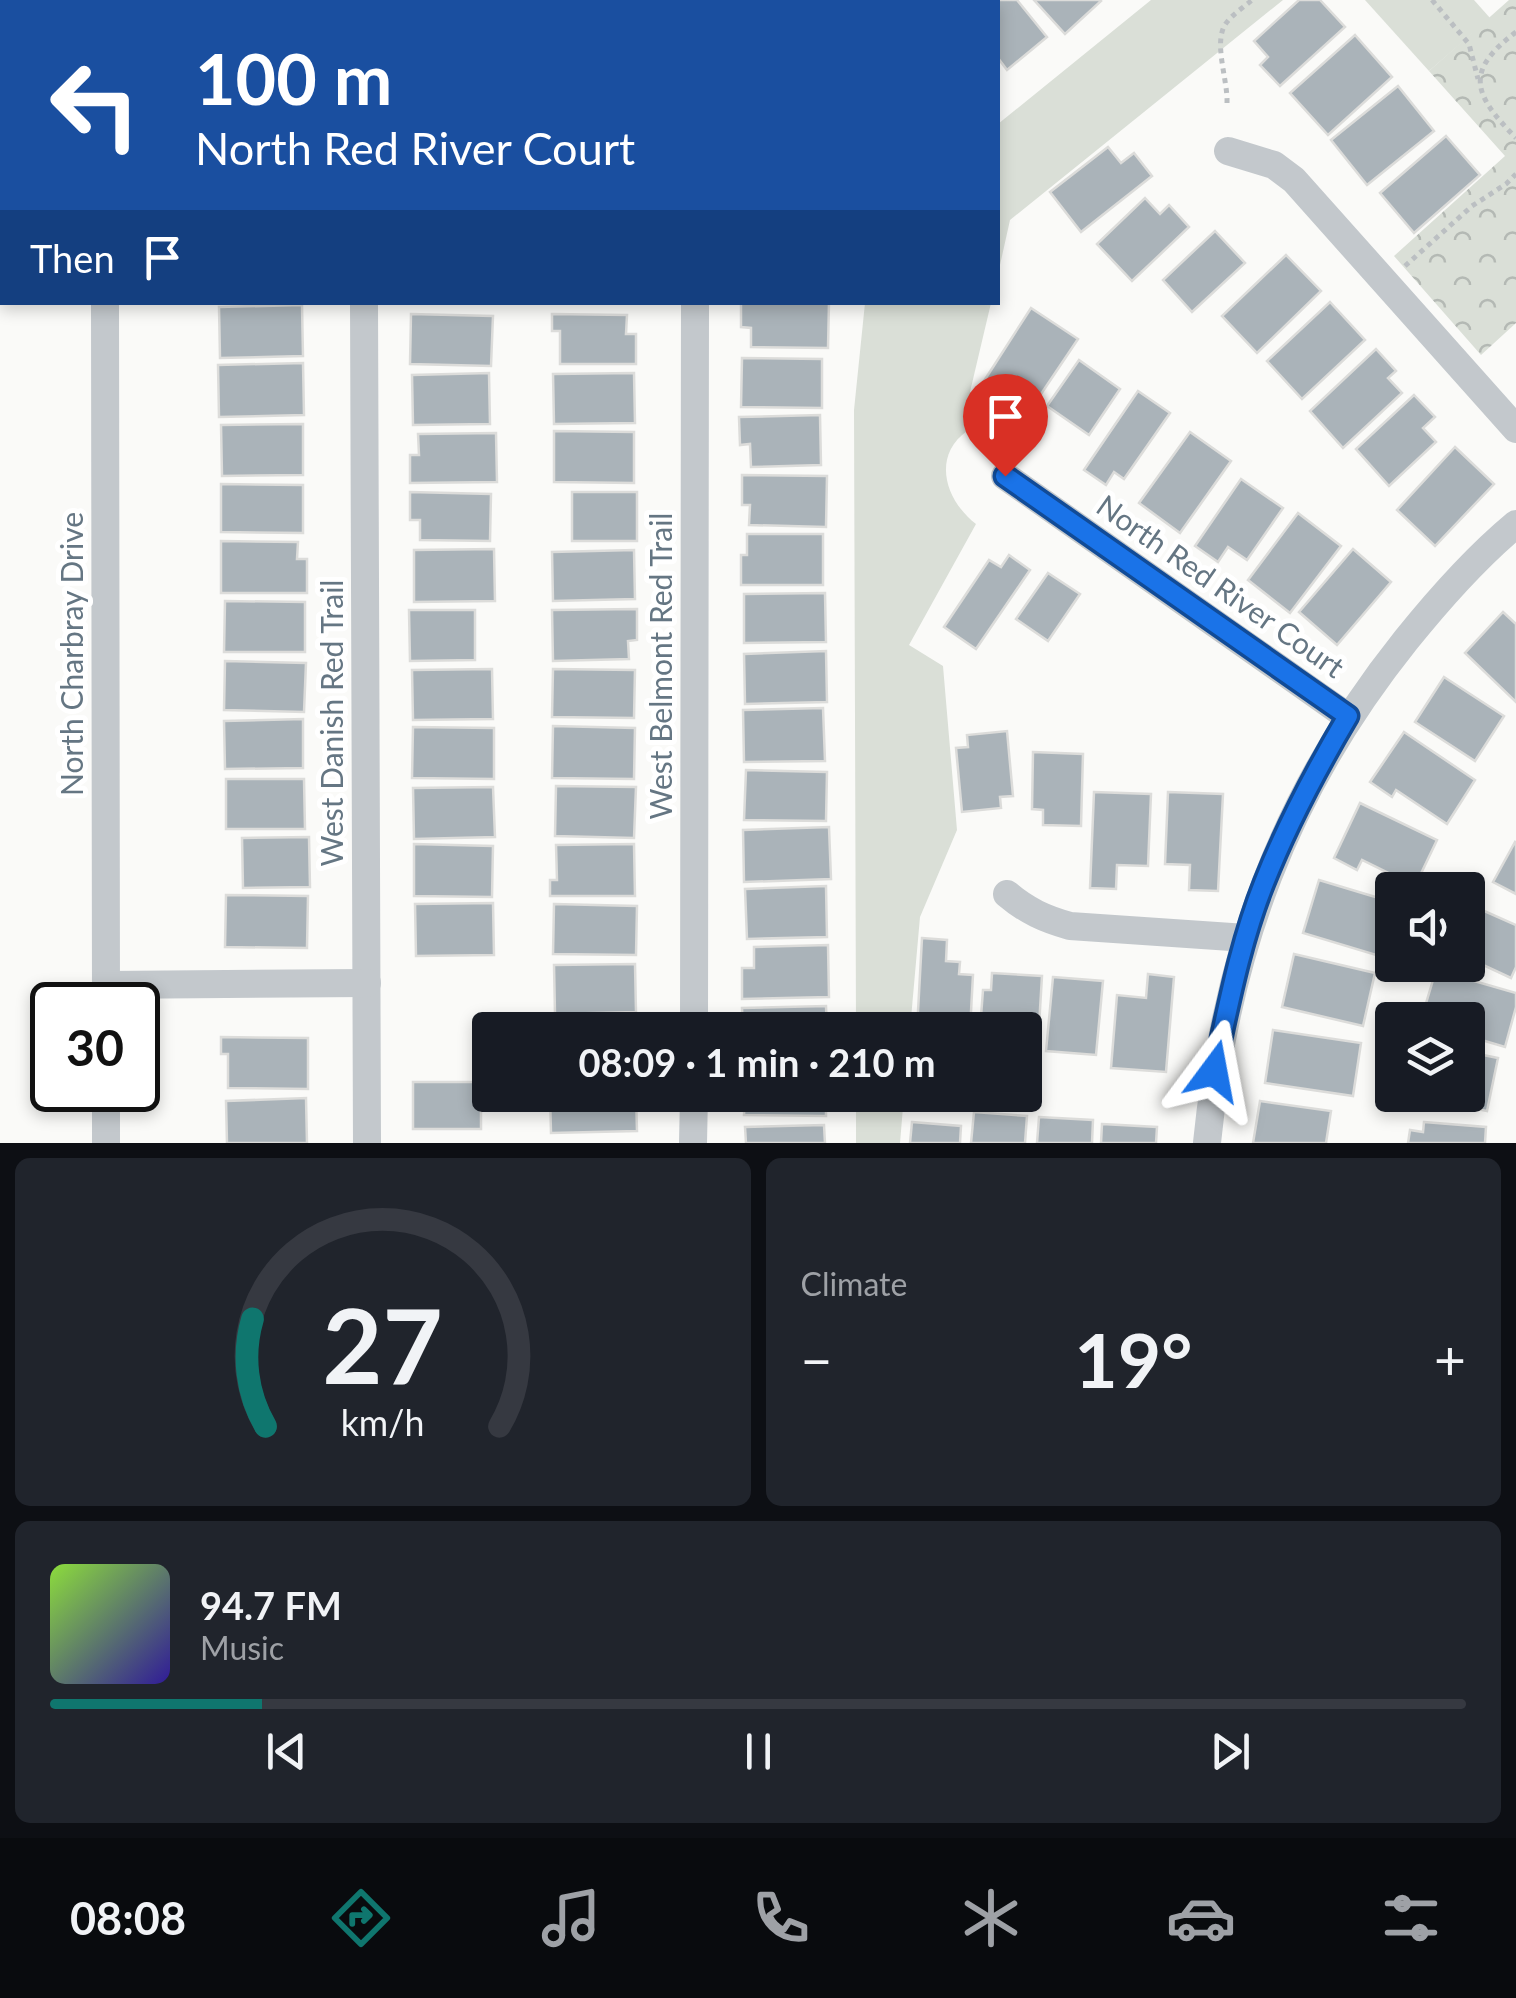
<!DOCTYPE html>
<meta charset="utf-8">
<style>
:root{--surface:#171b24;--page:#20242c;--text:#f1f3f6;--muted:#9ea1a6;--line:#363941;--accent:#0f766e}
body{margin:0;font-family:Lato,sans-serif;background:var(--page);color:var(--text);height:100vh;display:flex;flex-direction:column;font-size:38px;white-space:nowrap}
*{box-sizing:border-box;margin:0}
p{font-size:32px;color:var(--muted)}
.icon{flex:none;width:55px;height:55px;fill:none;stroke:currentColor;stroke-width:2;stroke-linecap:round;stroke-linejoin:round}
.map{position:relative;height:1143px;overflow:hidden}
.panel{display:flex;flex-direction:column;gap:15px;padding:15px;background:#0d0f14;flex:1}
.panel>*{flex:none}
.top-card{position:absolute;left:0px;top:0px;width:1000px;height:305px;box-shadow:0 5px 15px #0003;background:#1a4fa0;color:#fff;overflow:hidden}
.fabs{position:absolute;left:1375px;top:872px;display:grid;gap:20px}
.fabs a{display:grid;place-items:center;width:110px;height:110px;border-radius:10px;background:var(--surface);box-shadow:0 5px 15px #0003;font-size:50px}
.speed{position:absolute;left:30px;top:982px;display:flex;gap:20px;font-size:50px;font-weight:700;text-align:center}
.speed>*{display:grid;place-content:center;width:130px;height:130px;border-radius:50%;background:var(--surface);box-shadow:0 5px 15px #0003;line-height:1}
.speed .limit{border:5px solid #111;border-radius:15px;background:#fff;color:#111}
.pin{position:absolute;display:grid;place-items:center;width:85px;height:85px;color:#fff;margin:-102px -42px;border-radius:50% 50% 50% 0;rotate:-45deg;box-shadow:0 0 10px #0007}
.pin .icon{rotate:45deg}
.me{position:absolute;width:110px;margin:-55px;rotate:13deg;stroke-linejoin:round;filter:drop-shadow(0 0 8px #0008)}
.turn{display:flex;align-items:center;gap:35px;height:210px;padding:0 30px;font-size:45px}
.turn .icon{width:130px;height:130px;stroke-width:2.5}
.turn b{display:block;font-size:70px;line-height:85px}
.then{display:flex;align-items:center;height:95px;padding:0 30px;background:#0003;gap:20px;font-size:38px}
.big{font-size:75px;font-weight:700;line-height:1.1}
.panel .widget{flex:1;display:flex;flex-direction:column;justify-content:center;gap:15px;min-width:0;padding:0 35px;border-radius:15px;background:var(--page)}
.panel .dial{align-items:center;gap:0}
.dial svg{height:260px;overflow:visible;fill:none;stroke:var(--line);stroke-width:7;stroke-linecap:round;text-anchor:middle}
.dial text{fill:var(--text);stroke:none}
.song{display:flex;align-items:center;gap:30px}
.cover{width:120px;height:120px;border-radius:15px;background:linear-gradient(135deg,hsl(90 70% 55%),hsl(250 70% 35%))}
.played{height:10px;border-radius:5px;background:linear-gradient(90deg,var(--accent) 15%,var(--line) 15%)}
.keys{display:flex;justify-content:space-around;direction:ltr}
.heat{display:flex;justify-content:space-between;align-items:center;font-size:55px;direction:ltr}
.panel .tiles{flex:1;display:grid;gap:15px;grid-template-columns:1fr 1fr}
.widget:last-child{grid-column:span 2}
.trip{position:absolute;left:472px;top:1012px;width:570px;height:100px;border-radius:10px;background:var(--surface);box-shadow:0 5px 15px #0003;font-weight:700;line-height:100px;text-align:center}
.dock{display:flex;height:160px;justify-content:space-around;align-items:center;background:#090b0e;color:var(--muted)}
.dock .icon{width:70px;height:70px}
.dock .current{color:var(--accent)}
.dock b{font-size:45px;color:var(--text)}
.map>svg:first-child{display:block}
.green{fill:#dadfd7}
.park{fill:url(#park-crowns)}
.building{fill:#aab3b9;stroke:#dcdcda;stroke-width:2.5}
.lines{fill:none;stroke-linecap:round;stroke-linejoin:round}
.path{stroke:#bbbfc2;stroke-width:5;stroke-dasharray:5 5;stroke-linecap:butt}
.minor{stroke:#c3c8cc;stroke-width:28}
.route-casing{stroke:#114b97;stroke-width:25}
.route{stroke:#1a73e8;stroke-width:18}
.labels{text-anchor:middle;stroke-width:10;stroke-linejoin:round;paint-order:stroke}
.street-label{font-size:30px;fill:#657683;stroke:#fff}
</style>
<div class="map">
<svg width="1516" height="1143" viewBox="0 0 1516 1143">
<defs>
<pattern id="park-crowns" width="20" height="18" patternUnits="userSpaceOnUse" patternTransform="scale(2.5)"><rect width="20" height="18" fill="#dadfd7"/><path d="M2 6a3 3 0 1 1 6 0M12 15a3 3 0 1 1 6 0" fill="none" stroke="#b4b9b4"/></pattern>
</defs>
<rect width="100%" height="100%" fill="#fafaf8"/>
<g class="green">
<polygon points="1151,0 1283,0 1010,220 998,274 998,124"/>
<polygon points="1365,0 1474,0 1490,18 1429,71"/>
<path d="M865 303H991L970 392 997 419C987 422 975 425 967 431 931 457 946 501 976 524L909 645 943 666 957 830 920 917 910 1030H856L854 410Z"/>
<polygon points="856,1095 904,1095 900,1143 856,1143"/>
</g>
<polygon class="park" points="1509,0 1516,0 1516,323 1481,355 1394,256 1505,156 1429,71"/>
<g class="building">
<polygon points="965,0 1017,0 1047,37 1007,70 998,58 998,2 962,2"/>
<polygon points="1034,0 1100,0 1101,1 1065,34"/>
<polygon points="1299,0 1320,0 1345,27 1280,86 1260,65 1268,57 1254,41"/>
<polygon points="1355,35 1392,77 1328,135 1290,93"/>
<polygon points="1398,86 1434,131 1367,185 1331,140"/>
<polygon points="1446,136 1480,175 1414,233 1380,193"/>
<polygon points="1108,147 1121,163 1134,153 1152,176 1081,232 1050,192"/>
<polygon points="1145,198 1160,214 1169,205 1189,227 1132,281 1097,244"/>
<polygon points="1215,231 1245,263 1192,312 1163,280"/>
<polygon points="1286,255 1321,291 1257,353 1222,316"/>
<polygon points="741,302 829,302 828,348 751,347 751,328 741,327"/>
<polygon points="1330,302 1365,340 1302,399 1267,361"/>
<polygon points="302,305 303,356 220,358 219,307"/>
<polygon points="1031,308 1078,339 1037,400 1011,383 1004,394 984,381"/>
<polygon points="411,314 493,316 491,366 410,364"/>
<polygon points="552,314 627,315 626,334 636,334 636,364 560,364 560,331 552,331"/>
<polygon points="1376,349 1396,371 1388,378 1402,393 1343,448 1310,411"/>
<polygon points="742,358 822,359 822,408 741,407"/>
<polygon points="1079,360 1120,389 1089,435 1047,406"/>
<polygon points="303,363 304,415 219,417 218,365"/>
<polygon points="489,373 490,424 413,425 412,375"/>
<polygon points="634,373 635,423 554,424 553,374"/>
<polygon points="1138,391 1170,413 1124,479 1114,472 1106,485 1084,470"/>
<polygon points="1414,395 1435,417 1423,428 1436,442 1389,486 1356,449"/>
<polygon points="820,415 821,465 751,467 750,444 740,445 739,417"/>
<polygon points="303,424 303,475 222,476 221,425"/>
<polygon points="554,431 634,432 634,483 554,482"/>
<polygon points="1190,432 1231,461 1180,533 1139,503"/>
<polygon points="496,433 497,482 410,483 410,455 419,455 418,434"/>
<polygon points="1455,447 1494,484 1435,546 1397,510"/>
<polygon points="742,475 827,476 826,527 749,525 750,505 742,505"/>
<polygon points="1241,479 1283,508 1247,560 1228,547 1218,562 1195,546"/>
<polygon points="221,484 303,485 303,533 221,532"/>
<polygon points="410,492 491,494 490,541 420,540 420,520 410,520"/>
<rect x="572" y="492" width="65" height="49"/>
<polygon points="1298,513 1341,546 1290,613 1248,580"/>
<polygon points="747,534 823,534 823,585 741,585 741,555 747,555"/>
<polygon points="221,541 298,542 297,559 307,559 307,593 221,593"/>
<polygon points="494,549 495,601 414,602 414,550"/>
<polygon points="1353,549 1391,582 1337,645 1299,612"/>
<polygon points="634,550 635,599 553,601 552,552"/>
<polygon points="1009,555 1030,570 976,649 944,627 989,560 1001,567"/>
<polygon points="1048,573 1080,594 1048,641 1016,619"/>
<polygon points="825,593 826,642 744,643 744,594"/>
<polygon points="225,601 305,602 305,652 224,652"/>
<polygon points="637,609 637,640 628,641 629,659 553,661 552,610"/>
<polygon points="409,610 475,610 475,660 410,661"/>
<polygon points="1503,612 1516,624 1516,702 1465,653"/>
<polygon points="826,651 827,702 745,704 744,654"/>
<polygon points="225,661 306,663 304,712 224,710"/>
<polygon points="492,669 493,719 413,720 412,670"/>
<polygon points="553,669 635,670 634,718 552,717"/>
<polygon points="1444,677 1504,716 1475,761 1415,722"/>
<polygon points="823,708 825,761 744,762 743,710"/>
<polygon points="303,719 303,768 225,769 224,721"/>
<polygon points="553,726 635,728 634,779 552,778"/>
<polygon points="413,727 494,728 494,779 412,778"/>
<polygon points="1007,731 1013,796 1000,797 1001,808 962,812 956,748 968,747 967,735"/>
<polygon points="1404,732 1475,780 1447,824 1396,790 1392,797 1370,782"/>
<polygon points="1033,752 1083,754 1081,826 1043,825 1043,810 1032,809"/>
<polygon points="746,770 827,772 826,821 744,820"/>
<polygon points="226,779 304,779 305,829 226,829"/>
<polygon points="556,786 636,787 634,838 555,836"/>
<polygon points="493,787 495,837 414,839 413,788"/>
<polygon points="1094,792 1151,794 1148,866 1117,865 1116,889 1090,888"/>
<polygon points="1168,792 1223,794 1218,891 1189,890 1190,865 1165,864"/>
<polygon points="1360,803 1437,840 1415,886 1362,860 1357,870 1334,858"/>
<polygon points="829,827 831,879 744,882 743,830"/>
<polygon points="309,837 310,887 243,888 242,838"/>
<polygon points="1515,842 1516,843 1516,894 1493,882"/>
<polygon points="414,844 493,846 492,897 414,896"/>
<polygon points="634,844 635,896 550,896 550,880 557,880 556,845"/>
<polygon points="1319,880 1392,902 1392,934 1386,958 1303,933"/>
<polygon points="826,886 827,937 747,939 745,889"/>
<polygon points="226,895 308,896 307,948 225,947"/>
<polygon points="493,903 494,955 416,956 415,904"/>
<polygon points="554,904 637,906 636,955 553,954"/>
<polygon points="1473,906 1516,925 1516,967 1511,978 1468,958 1468,918"/>
<polygon points="922,938 947,940 946,961 960,962 959,974 973,975 970,1030 917,1030"/>
<polygon points="828,945 829,997 742,999 742,968 754,968 754,947"/>
<polygon points="1294,954 1375,973 1363,1026 1282,1007"/>
<polygon points="635,964 636,1012 555,1014 554,965"/>
<polygon points="1436,970 1516,993 1516,1007 1505,1047 1468,1036 1468,1020 1421,1020"/>
<polygon points="992,973 1042,976 1037,1060 1025,1059 1025,1030 980,1030 983,990 991,990"/>
<polygon points="1148,974 1174,977 1166,1072 1111,1068 1117,995 1146,998"/>
<polygon points="1053,977 1103,981 1096,1055 1046,1051"/>
<polygon points="826,1006 827,1030 743,1030 742,1008"/>
<polygon points="639,1021 639,1030 552,1030 551,1022"/>
<polygon points="1273,1030 1361,1043 1353,1096 1265,1083"/>
<polygon points="221,1037 308,1038 308,1089 228,1088 228,1054 221,1054"/>
<polygon points="1468,1052 1498,1058 1487,1111 1406,1095 1468,1095"/>
<rect x="413" y="1082" width="68" height="47"/>
<polygon points="550,1095 636,1095 637,1131 551,1133"/>
<polygon points="745,1095 826,1095 826,1116 744,1115"/>
<polygon points="306,1098 307,1143 227,1143 226,1101"/>
<polygon points="1260,1101 1331,1111 1326,1143 1253,1143"/>
<polygon points="974,1112 1027,1116 1025,1143 971,1143"/>
<polygon points="1039,1117 1093,1120 1092,1143 1037,1143"/>
<polygon points="912,1122 961,1126 960,1143 910,1143"/>
<polygon points="1424,1122 1486,1127 1485,1143 1408,1143 1410,1130 1423,1132"/>
<polygon points="1102,1124 1157,1127 1156,1143 1101,1143"/>
<polygon points="824,1125 825,1143 746,1143 745,1127"/>
</g>
<g class="lines">
<g class="path">
<polyline points="1432,0 1469,44 1478,79"/>
<path d="M1516 32C1463 72 1474 95 1516 138"/>
<path d="M1227 103C1228 79 1212 40 1227 22 1233 14 1244 7 1252 0"/>
<polyline points="1405,266 1472,206 1506,184 1516,174"/>
</g>
<g class="minor">
<polyline points="147,2 148,0"/>
<polyline points="418,2 420,0"/>
<polyline points="869,2 873,0"/>
<polyline points="1228,151 1274,165 1294,180 1516,429"/>
<polyline points="105,302 106,1005"/>
<polyline points="364,302 367,1143"/>
<polyline points="1005,476 1348,717"/>
<path d="M1007 894C1027 911 1045 919 1070 926L1246 938"/>
<polyline points="106,985 367,983"/>
<polyline points="694,1030 695,302"/>
<polyline points="106,1090 106,1143"/>
<polyline points="693,1143 694,1095"/>
<path d="M1207 1143C1226 951 1285 791 1406 640 1439 599 1475 558 1516 524"/>
</g>
</g>
<g class="lines">
<defs>
<path id="route" d="M1005 476 1348 716C1316 770 1287 825 1264 883 1240 943 1228 1008 1214 1071"/>
</defs>
<use href="#route" class="route-casing"/>
<use href="#route" class="route"/>
</g>
<g class="labels">
<g class="street-label">
<text transform="translate(1220 587) rotate(35)" y="10">North Red River Court</text>
<text transform="translate(73 654) rotate(-90)" y="10">North Charbray Drive</text>
<text transform="translate(662 666) rotate(-90)" y="10">West Belmont Red Trail</text>
<text transform="translate(333 723) rotate(-90)" y="10">West Danish Red Trail</text>
</g>
</g>
</svg>
<div class="fabs">
<a><svg class="icon" aria-label="sound" viewBox="0 0 24 24"><path d="M4 9h4l5-4v14l-5-4H4zM17 9q2 3 0 6"/></svg></a>
<a><svg class="icon" aria-label="layers" viewBox="0 0 24 24"><path d="M12 4l9 5-9 5-9-5zM3 14l9 5 9-5"/></svg></a>
</div>
<div class="speed"><div class="limit">30</div></div>
<div class="pin" style="left:1005px;top:476px;background:#d93025"><svg class="icon" aria-label="arrive" viewBox="0 0 24 24"><path d="M6 21V4h12l-3 4 3 4H6"/></svg></div>
<svg class="me" style="left:1214px;top:1071px" viewBox="-20 -20 40 40"><path d="M0-17L14 15 0 8-14 15z" fill="#1a73e8" stroke="#fff" stroke-width="4"/></svg>
<div class="trip">08:09 · 1 min · 210 m</div>
<div class="top-card">
<div class="turn"><svg class="icon" aria-label="left" viewBox="0 0 24 24"><path d="M17 20v-9H6M10 6l-5 5 5 5"/></svg><div><b>100 m</b>North Red River Court</div></div>
<div class="then">Then<svg class="icon" aria-label="arrive" viewBox="0 0 24 24"><path d="M6 21V4h12l-3 4 3 4H6"/></svg></div>
</div>
</div>
<section class="panel">
<div class="tiles">
<div class="widget dial"><svg viewBox="0 0 100 80">
<path d="M14 69A42 42 0 1 1 86 69"/>
<path d="M14 69A42 42 0 0 1 10 36" stroke="#0f766e"/>
<text x="50" y="56" font-size="32" font-weight="700">27</text>
<text x="50" y="72" font-size="11">km/h</text>
</svg></div>
<div class="widget"><p>Climate</p>
<div class="heat"><a>−</a><b class="big">19°</b><a>+</a></div>
</div>
<div class="widget">
<div class="song"><i class="cover"></i><div><b>94.7 FM</b><p>Music</p></div></div>
<div class="played"></div>
<div class="keys"><svg class="icon" aria-label="previous" viewBox="0 0 24 24"><path d="M18 5L8 12l10 7zM5 5v14"/></svg><svg class="icon" aria-label="pause" viewBox="0 0 24 24"><path d="M8 5v14M16 5v14"/></svg><svg class="icon" aria-label="next" viewBox="0 0 24 24"><path d="M6 5l10 7-10 7zM19 5v14"/></svg></div>
</div>
</div>
</section>
<nav class="dock">
<b>08:08</b>
<svg class="icon current" aria-label="directions" viewBox="0 0 24 24"><path d="M12 3l9 9-9 9-9-9zM9 14v-3h6M13 9l2 2-2 2"/></svg>
<svg class="icon" aria-label="music" viewBox="0 0 24 24"><path d="M9 18V5l10-2v13"/><circle cx="6" cy="18" r="3"/><circle cx="16" cy="16" r="3"/></svg>
<svg class="icon" aria-label="phone" viewBox="0 0 24 24"><path d="M5 4h4l2 5-3 2q2 4 5 5l2-3 5 2v4C11 20 4 13 5 4z"/></svg>
<svg class="icon" aria-label="climate" viewBox="0 0 24 24"><path d="M12 3v18M4 7l16 10M4 17L20 7"/></svg>
<svg class="icon" aria-label="car" viewBox="0 0 24 24"><path d="M5 17H2v-5l4-1 3-4h7l3 4 3 1v5h-3M9 17h6M6 11h13"/><circle cx="7" cy="17" r="2"/><circle cx="17" cy="17" r="2"/></svg>
<svg class="icon" aria-label="filters" viewBox="0 0 24 24"><path d="M4 7h16M4 17h16"/><circle cx="9" cy="7" r="2"/><circle cx="15" cy="17" r="2"/></svg>
</nav>
